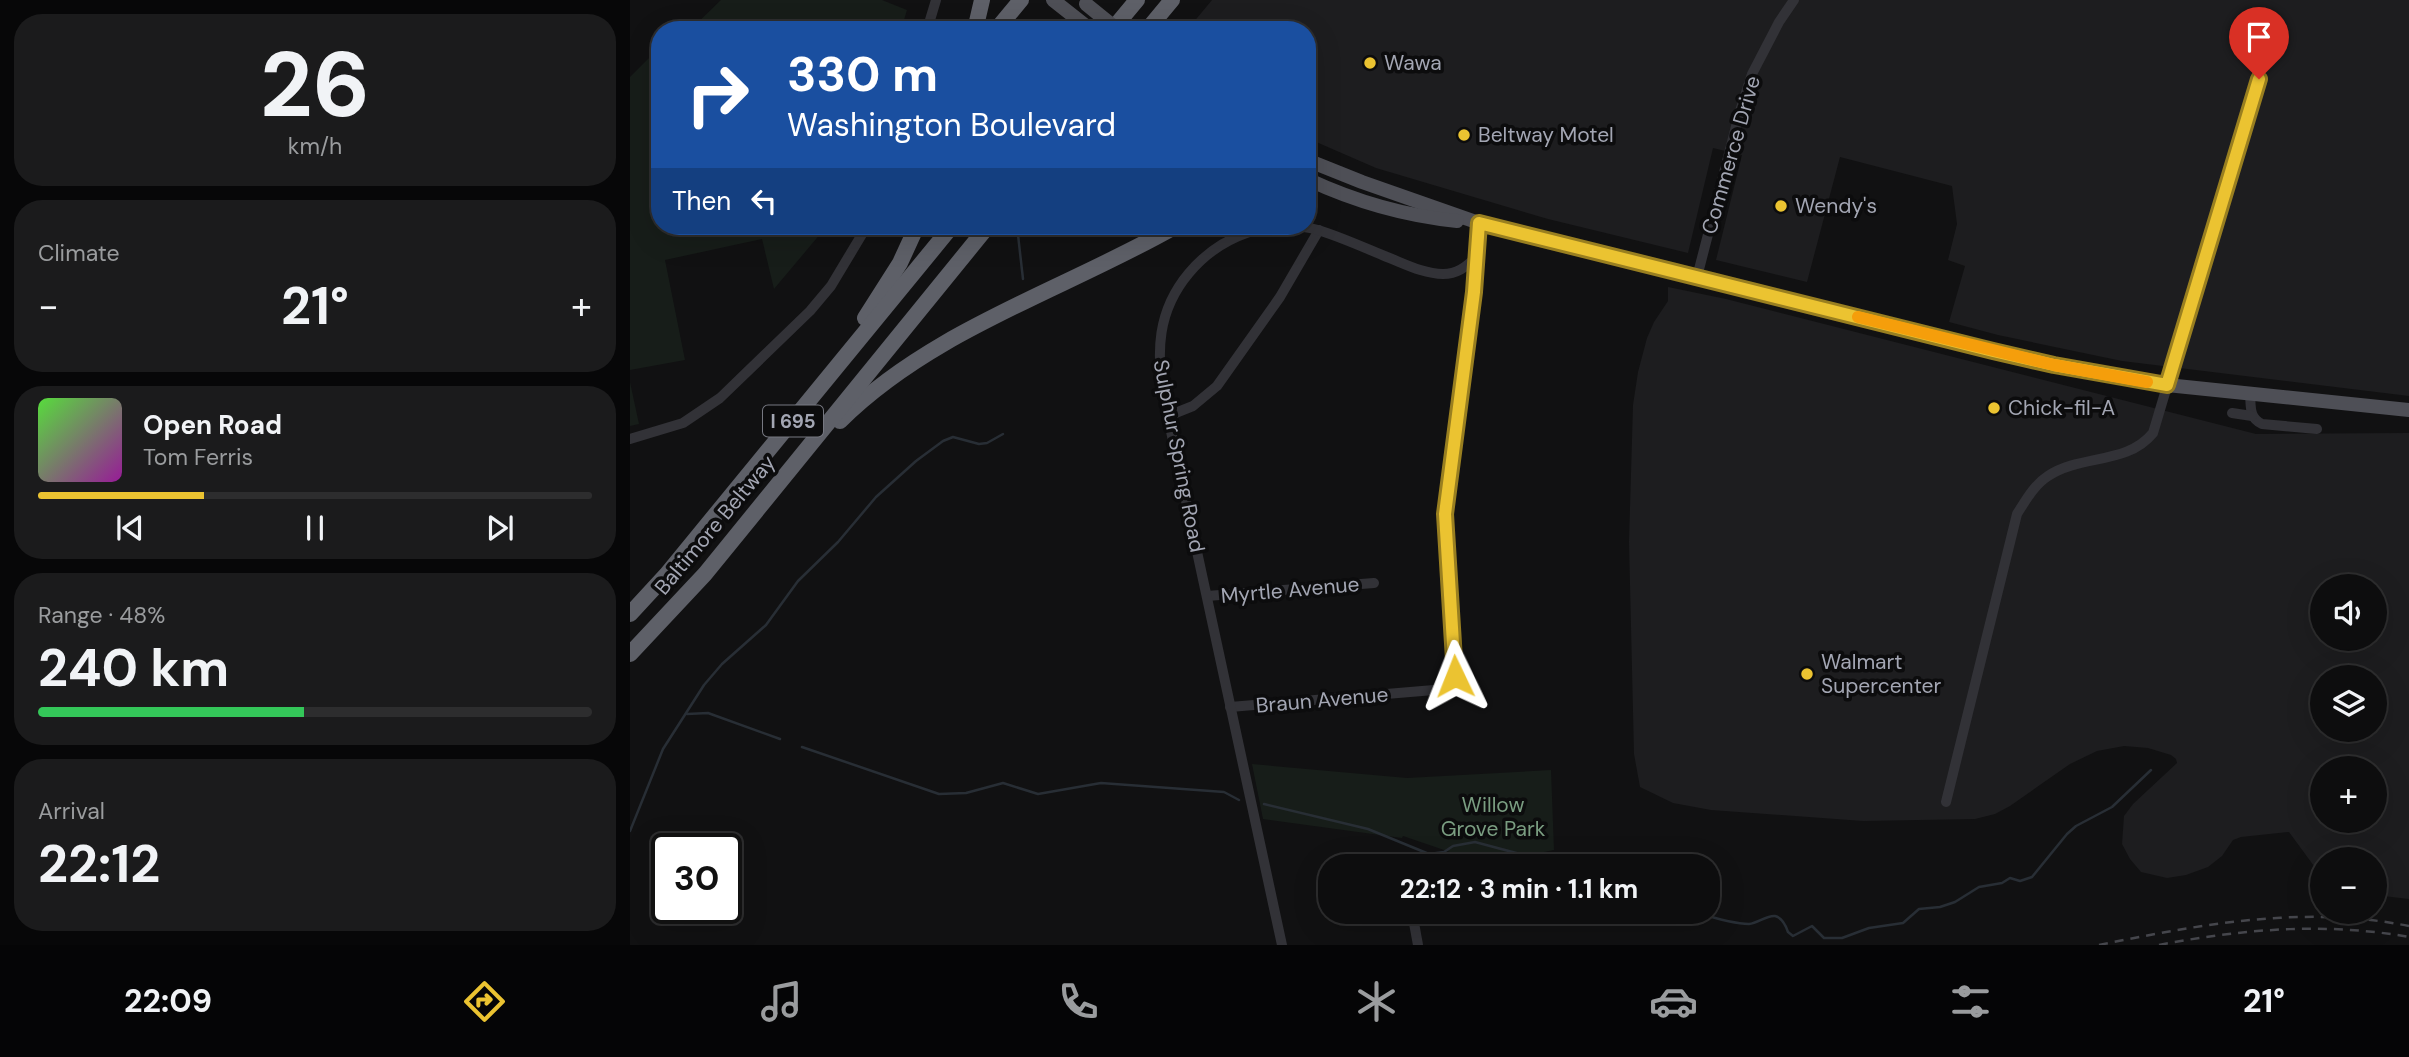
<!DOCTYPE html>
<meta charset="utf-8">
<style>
:root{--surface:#0d0d0e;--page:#1b1b1c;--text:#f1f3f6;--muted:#9a9c9e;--line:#2d2d2e;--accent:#ebc331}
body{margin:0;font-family:"DM Sans",sans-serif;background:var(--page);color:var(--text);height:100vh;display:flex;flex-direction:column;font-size:26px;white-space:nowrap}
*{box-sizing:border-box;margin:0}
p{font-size:23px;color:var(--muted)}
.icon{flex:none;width:38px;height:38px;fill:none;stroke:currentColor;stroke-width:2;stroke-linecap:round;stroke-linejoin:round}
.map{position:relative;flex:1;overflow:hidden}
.drawer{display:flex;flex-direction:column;gap:14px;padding:14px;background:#070708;width:630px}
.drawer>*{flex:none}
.top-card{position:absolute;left:21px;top:21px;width:665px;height:214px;border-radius:28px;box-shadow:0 7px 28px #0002,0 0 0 2px var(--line);background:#1a4fa0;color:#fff;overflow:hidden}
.fabs{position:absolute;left:1680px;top:574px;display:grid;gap:14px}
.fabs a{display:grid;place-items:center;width:77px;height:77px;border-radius:50%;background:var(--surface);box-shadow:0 7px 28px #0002,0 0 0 2px var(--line);font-size:35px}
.speed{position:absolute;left:21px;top:833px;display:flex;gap:14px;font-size:35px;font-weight:700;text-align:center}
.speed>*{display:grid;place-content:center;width:91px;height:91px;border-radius:50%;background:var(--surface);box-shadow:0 7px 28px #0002,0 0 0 2px var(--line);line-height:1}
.speed .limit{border:4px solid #111;border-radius:10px;background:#fff;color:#111}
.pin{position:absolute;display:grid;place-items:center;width:60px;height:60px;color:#fff;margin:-72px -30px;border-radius:50% 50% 50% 0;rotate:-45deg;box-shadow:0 0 7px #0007}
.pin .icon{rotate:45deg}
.me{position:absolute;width:77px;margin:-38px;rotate:358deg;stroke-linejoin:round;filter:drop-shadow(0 0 5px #0008)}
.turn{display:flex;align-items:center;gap:24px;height:147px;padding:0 21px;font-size:32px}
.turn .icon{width:91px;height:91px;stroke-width:2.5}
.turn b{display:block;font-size:49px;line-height:60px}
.then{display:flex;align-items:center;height:66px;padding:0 21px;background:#0003;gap:14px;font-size:26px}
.big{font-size:52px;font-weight:700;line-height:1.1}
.drawer .widget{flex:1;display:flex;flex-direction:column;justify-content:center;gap:10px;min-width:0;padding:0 24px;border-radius:28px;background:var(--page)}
.drawer .dial{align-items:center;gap:0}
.dial b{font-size:91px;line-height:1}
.song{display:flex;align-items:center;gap:21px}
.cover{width:84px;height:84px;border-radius:10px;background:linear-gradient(135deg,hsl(110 70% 55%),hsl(300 70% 35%))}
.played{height:7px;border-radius:4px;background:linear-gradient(90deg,var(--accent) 30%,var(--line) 30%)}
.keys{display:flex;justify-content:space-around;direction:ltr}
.heat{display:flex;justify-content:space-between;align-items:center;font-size:38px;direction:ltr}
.charge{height:10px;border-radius:5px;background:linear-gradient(90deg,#34c759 48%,var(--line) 0)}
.trip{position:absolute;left:688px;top:854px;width:402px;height:70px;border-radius:28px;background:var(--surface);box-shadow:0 7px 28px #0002,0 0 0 2px var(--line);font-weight:700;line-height:70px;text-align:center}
.menu{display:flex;height:112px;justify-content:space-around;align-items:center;background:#050506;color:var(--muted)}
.menu .icon{width:49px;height:49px}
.menu .on{color:var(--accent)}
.menu b{font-size:32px;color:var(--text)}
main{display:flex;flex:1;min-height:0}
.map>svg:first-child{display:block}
.built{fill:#1d1d1f;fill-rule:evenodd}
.green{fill:#171d19}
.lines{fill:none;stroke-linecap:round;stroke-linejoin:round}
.stream{stroke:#282e35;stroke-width:2.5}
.minor{stroke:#323237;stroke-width:10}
.major{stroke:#4e4f56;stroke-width:14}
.highway{stroke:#5e6068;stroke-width:16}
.rail{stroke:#45464c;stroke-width:2.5;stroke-dasharray:9 7;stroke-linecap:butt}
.major-bridge{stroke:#4e4f56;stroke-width:14}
.route-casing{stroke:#997f20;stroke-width:18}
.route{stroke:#ebc331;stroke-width:12}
.slow{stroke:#f59e0b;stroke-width:12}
.poi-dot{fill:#ebc331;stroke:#0c0c0d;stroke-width:2.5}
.labels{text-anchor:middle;stroke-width:7;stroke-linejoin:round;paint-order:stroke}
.shield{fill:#0c0c0d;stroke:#767881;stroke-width:2}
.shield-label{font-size:19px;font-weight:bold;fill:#a3a6b3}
.poi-label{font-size:21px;fill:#a3a6b3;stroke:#0c0c0d;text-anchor:start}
.street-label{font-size:21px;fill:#a3a6b3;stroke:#0c0c0d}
.park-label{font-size:21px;fill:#7a9d81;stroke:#0c0c0d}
</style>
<main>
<section class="drawer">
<div class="widget dial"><b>26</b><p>km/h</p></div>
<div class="widget"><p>Climate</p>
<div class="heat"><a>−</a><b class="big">21°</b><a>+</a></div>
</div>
<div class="widget">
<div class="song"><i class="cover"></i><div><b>Open Road</b><p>Tom Ferris</p></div></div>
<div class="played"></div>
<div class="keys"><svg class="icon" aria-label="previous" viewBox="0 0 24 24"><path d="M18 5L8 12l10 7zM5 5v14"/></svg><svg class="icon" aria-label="pause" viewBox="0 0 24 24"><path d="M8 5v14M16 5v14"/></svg><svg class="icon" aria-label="next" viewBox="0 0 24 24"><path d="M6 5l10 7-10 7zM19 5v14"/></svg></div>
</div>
<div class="widget"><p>Range · 48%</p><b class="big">240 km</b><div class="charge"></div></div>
<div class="widget"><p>Arrival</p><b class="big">22:12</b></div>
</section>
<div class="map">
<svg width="1779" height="945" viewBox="0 0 1779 945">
<rect width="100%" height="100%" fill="#111112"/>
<g class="built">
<polygon points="582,0 1779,0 1779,396 1492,361 1368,335 1319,322 1335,266 1318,260 1327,224 1322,186 1210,157 1177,282 1086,260 1112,155 1083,148 1058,253 918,219 746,168 677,138 677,30 557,30"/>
<path d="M1038 287 1096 299 1626 434 1779 433V899L1745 895V859H1692V877L1659 832 1611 837 1603 840 1592 856 1578 867 1556 875 1537 878 1511 872 1500 859 1492 844 1494 816 1503 804 1547 763 1546 759 1541 755 1518 748 1494 746 1467 751 1440 764 1380 806 1365 814 1345 819 1233 821 1081 810 1043 803 1010 787 1004 754 999 542 1003 405 1008 372 1017 338 1024 322 1038 301ZM1692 586H1745V639H1692ZM1692 677H1745V730H1692ZM1692 768H1745V821H1692Z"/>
</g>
<g class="green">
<polygon points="91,0 252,0 277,10 271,30 60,30"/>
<polygon points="30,47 30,226 197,226 144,289 132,239 35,260 55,360 0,370 0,77"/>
<polygon points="0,382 9,424 0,426"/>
<polygon points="622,764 777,778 921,770 924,850 855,864 773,836 772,838 633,819"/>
</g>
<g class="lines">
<g class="stream">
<polyline points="387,226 393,279"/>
<polyline points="57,714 78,713 150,739"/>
<polyline points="172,747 309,794 336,793 373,783 408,794 471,783 594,792 609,800"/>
<polyline points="634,804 738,829 799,854 814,852 823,846 845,842 935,866"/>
<polyline points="0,831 33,749 74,685 92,664 136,625 168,581 208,542 246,497 286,461 313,441 323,437 349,444 357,443 373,434"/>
<polyline points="1002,912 1007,915 1021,912"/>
<path d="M1065 912C1081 917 1102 924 1119 924 1128 923 1137 915 1145 916 1153 918 1156 926 1158 932L1163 936 1182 926 1194 938H1212L1239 928 1273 923 1289 909 1310 907 1325 902 1349 887 1372 883 1380 878 1390 881 1402 877 1437 834 1446 826 1482 807 1521 770"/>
</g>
<g class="minor">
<polyline points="297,30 306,0"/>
<polyline points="1067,277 1110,111 1122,74 1149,22 1164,0"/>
<path d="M1620 394C1621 407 1619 418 1632 424L1687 429"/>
<polyline points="1602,413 1622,416"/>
<polyline points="538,416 563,406 587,386 650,297 689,230"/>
<polyline points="0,439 53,423 90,398 180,311 201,286 237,226"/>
<polyline points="577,596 744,583"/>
<polyline points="600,707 804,690 817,687 823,682 826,668 815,514 843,291 849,223"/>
<path d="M1316 802 1387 514C1396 500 1404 485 1418 476 1451 454 1497 465 1523 433L1629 79"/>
<polyline points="782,912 788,945"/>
<path d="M652 945 534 399C526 352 527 311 559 273 590 236 640 217 688 230 711 237 735 248 757 257 775 264 794 274 813 274 827 274 836 267 845 258"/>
</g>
<g class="major">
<polyline points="423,0 461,30"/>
<polyline points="677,160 732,182 849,223 1424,365 1537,385 1779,410"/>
<path d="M677 179C724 201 776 216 827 221"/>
</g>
<g class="highway">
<polyline points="345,30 352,0"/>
<polyline points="366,30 391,0"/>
<polyline points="482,30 507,0"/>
<polyline points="517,30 542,0"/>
<polyline points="235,318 270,263 287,226"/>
<path d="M210 421C303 329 434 290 546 226"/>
<polyline points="0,614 36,575 322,226"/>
<polyline points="0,654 75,574 358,226"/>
</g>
<g class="rail">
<path d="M1469 945C1572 924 1674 905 1779 926"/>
<path d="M1529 945C1612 929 1695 922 1779 937"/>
</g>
<polyline class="major-bridge" points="456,4 488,30"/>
</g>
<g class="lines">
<defs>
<polyline id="route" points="825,676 815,514 844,292 849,223 1363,351 1424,365 1537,385 1629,79"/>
</defs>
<use href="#route" class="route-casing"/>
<use href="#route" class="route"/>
<polyline class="slow" points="1228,317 1424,365 1517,382"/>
</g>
<g class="poi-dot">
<circle cx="740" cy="63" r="7"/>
<circle cx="834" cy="135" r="7"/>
<circle cx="1151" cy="206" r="7"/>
<circle cx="1364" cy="408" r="7"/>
<circle cx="1177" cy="674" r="7"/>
</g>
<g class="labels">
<rect class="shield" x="133" y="405.5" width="60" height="31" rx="5"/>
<g class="shield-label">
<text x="163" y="428">I 695</text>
</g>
<g class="poi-label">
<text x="754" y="70">Wawa</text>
<text x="848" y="142">Beltway Motel</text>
<text x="1165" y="213">Wendy's</text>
<text x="1378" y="415">Chick-fil-A</text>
<text x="1191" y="669">Walmart<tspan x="1191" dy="24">Supercenter</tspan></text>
</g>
<g class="street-label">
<text transform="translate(1101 155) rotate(-74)" y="7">Commerce Drive</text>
<text transform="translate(549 456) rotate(79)" y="7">Sulphur Spring Road</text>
<text transform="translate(85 525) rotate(-50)" y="7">Baltimore Beltway</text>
<text transform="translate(660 590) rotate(-5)" y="7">Myrtle Avenue</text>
<text transform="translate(692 700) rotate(-5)" y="7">Braun Avenue</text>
</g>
<g class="park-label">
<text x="863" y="812">Willow<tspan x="863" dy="24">Grove Park</tspan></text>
</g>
</g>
</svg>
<div class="fabs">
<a><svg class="icon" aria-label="sound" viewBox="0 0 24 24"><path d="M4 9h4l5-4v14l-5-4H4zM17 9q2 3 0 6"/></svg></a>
<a><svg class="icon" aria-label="layers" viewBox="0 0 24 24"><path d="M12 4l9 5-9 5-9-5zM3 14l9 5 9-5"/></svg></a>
<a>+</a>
<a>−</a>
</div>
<div class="speed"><div class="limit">30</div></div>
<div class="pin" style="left:1629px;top:79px;background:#d93025"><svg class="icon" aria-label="arrive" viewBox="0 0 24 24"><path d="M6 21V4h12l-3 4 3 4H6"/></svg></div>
<svg class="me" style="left:825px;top:676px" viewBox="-20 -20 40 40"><path d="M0-17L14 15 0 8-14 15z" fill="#ebc331" stroke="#fff" stroke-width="4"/></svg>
<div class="trip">22:12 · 3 min · 1.1 km</div>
<div class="top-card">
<div class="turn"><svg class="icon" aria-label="right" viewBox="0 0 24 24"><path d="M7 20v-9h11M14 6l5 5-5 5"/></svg><div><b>330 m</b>Washington Boulevard</div></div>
<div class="then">Then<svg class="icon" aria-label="left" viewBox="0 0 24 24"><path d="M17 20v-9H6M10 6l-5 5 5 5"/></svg></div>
</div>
</div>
</main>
<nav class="menu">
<b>22:09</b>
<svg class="icon on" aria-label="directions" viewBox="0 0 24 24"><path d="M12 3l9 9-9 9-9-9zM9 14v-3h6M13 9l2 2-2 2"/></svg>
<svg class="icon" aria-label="music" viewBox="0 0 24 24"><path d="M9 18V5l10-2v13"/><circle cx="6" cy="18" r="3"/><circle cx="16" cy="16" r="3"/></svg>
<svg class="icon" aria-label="phone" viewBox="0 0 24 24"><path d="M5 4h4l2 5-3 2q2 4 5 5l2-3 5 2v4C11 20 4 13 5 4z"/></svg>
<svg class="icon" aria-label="climate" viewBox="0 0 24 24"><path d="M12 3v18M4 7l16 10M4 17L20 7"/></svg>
<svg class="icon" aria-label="car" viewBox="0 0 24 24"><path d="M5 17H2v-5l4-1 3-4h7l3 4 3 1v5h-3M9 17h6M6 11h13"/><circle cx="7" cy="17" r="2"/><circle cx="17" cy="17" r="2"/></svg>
<svg class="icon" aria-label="filters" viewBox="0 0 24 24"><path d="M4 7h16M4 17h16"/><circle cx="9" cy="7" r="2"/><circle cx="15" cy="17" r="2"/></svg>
<b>21°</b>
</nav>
